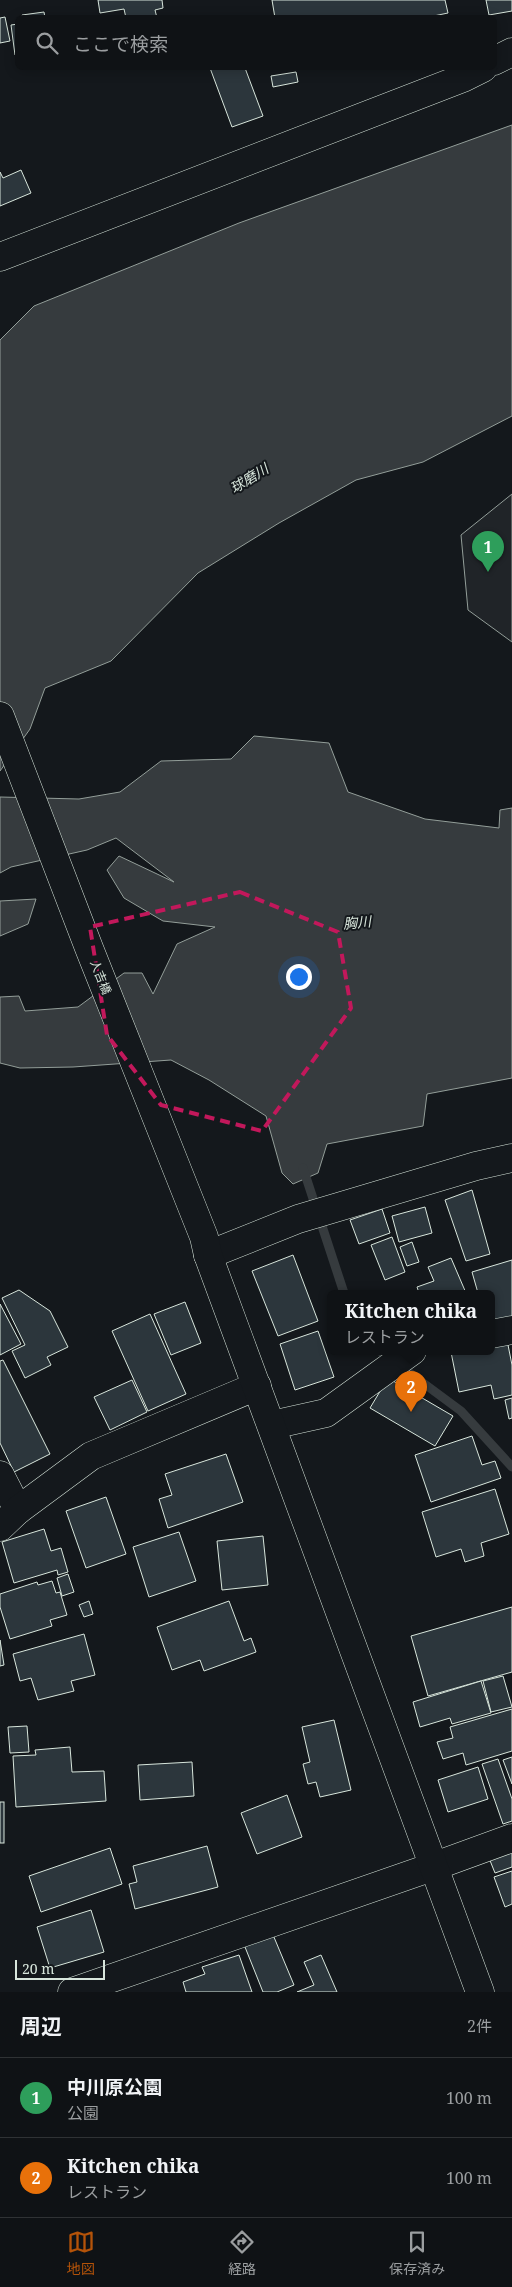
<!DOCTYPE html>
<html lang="ja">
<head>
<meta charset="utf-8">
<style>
  body { margin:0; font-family:"Noto Serif","Noto Sans JP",serif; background:#1d2022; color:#f1f3f6 }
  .scale { position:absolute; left:15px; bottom:12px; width:90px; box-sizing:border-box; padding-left:5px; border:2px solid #d8e6dc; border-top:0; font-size:14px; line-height:18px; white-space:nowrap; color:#d8e6dc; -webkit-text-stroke:4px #14181c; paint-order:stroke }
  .you { position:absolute; left:298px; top:976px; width:18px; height:18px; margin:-12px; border:4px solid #fff; border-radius:50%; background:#1a73e8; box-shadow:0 0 0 8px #1a73e833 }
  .badge { display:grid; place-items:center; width:32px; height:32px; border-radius:50%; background:#b45309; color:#fff; font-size:16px; font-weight:700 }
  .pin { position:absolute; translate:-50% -41px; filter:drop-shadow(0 1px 2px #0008) }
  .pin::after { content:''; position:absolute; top:26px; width:18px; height:15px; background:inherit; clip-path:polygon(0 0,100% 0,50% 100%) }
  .popup { position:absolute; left:327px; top:1290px; width:168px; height:65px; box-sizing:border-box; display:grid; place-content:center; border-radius:8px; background:#0f1215; filter:drop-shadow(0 1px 4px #0005); font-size:16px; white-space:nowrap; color:#9b9ea0 }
  .popup b { font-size:19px; color:#f1f3f6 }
  .popup::after { content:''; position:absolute; left:50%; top:100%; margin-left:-10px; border:10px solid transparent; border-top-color:#0f1215 }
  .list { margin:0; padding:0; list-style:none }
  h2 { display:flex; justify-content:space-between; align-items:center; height:65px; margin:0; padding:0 20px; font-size:21px }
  h2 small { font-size:16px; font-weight:400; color:#9b9ea0 }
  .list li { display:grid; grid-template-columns:32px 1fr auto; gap:15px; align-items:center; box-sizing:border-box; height:80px; padding:0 20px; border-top:1px solid #2f3234 }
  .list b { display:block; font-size:19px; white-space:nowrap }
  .list p { margin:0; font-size:16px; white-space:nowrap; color:#9b9ea0 }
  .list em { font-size:16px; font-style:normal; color:#9b9ea0 }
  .icon { flex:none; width:28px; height:28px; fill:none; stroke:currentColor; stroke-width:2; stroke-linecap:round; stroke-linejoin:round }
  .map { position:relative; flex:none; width:512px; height:1992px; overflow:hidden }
  .search { position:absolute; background:#0f1215; box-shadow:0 2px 12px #0003; left:15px; right:15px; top:15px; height:55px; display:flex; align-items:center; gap:12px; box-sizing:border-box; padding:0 18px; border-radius:8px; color:#9b9ea0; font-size:19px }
  .sheet { height:225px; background:#0f1215 }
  nav { display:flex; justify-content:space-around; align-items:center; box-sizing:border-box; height:70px; border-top:1px solid #2f3234; background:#0f1215; font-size:14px; color:#9b9ea0 }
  nav a { display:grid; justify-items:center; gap:2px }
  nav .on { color:#b45309 }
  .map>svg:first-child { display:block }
  .green { fill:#202428; stroke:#939e99 }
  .water { fill:#363b3e; stroke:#939e99 }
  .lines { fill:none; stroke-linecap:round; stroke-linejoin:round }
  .stream { stroke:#363b3e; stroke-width:9 }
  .building { fill:#2c363c; stroke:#d8e6dc }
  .street-casing { stroke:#d8e6dc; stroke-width:29 }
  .secondary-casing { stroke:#d8e6dc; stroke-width:29 }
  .street { stroke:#14181c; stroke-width:28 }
  .secondary { stroke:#14181c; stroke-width:28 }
  .marked { fill:none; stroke:#c2185b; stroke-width:4; stroke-dasharray:10 6; stroke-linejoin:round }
  .labels { text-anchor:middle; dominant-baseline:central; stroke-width:4; stroke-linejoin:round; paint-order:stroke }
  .street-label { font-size:12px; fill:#d8e6dc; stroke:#14181c }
  .water-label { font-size:14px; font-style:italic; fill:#d8e6dc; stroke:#14181c }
</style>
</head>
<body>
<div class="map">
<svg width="512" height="1992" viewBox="0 0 512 1992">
  <rect width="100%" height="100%" fill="#14181c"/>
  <path class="green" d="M512 494V642L468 610 461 535Z"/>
  <g class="water">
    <path d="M512 125V416L423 462 356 480 279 523 198 573 111 661 45 688 30 729 0 771V340L34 306 239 223Z"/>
    <path d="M254 736 329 743 348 792 425 819 499 828 500 810 512 808V1078L427 1094 423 1126 327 1144 318 1173 293 1184 282 1173 266 1116 209 1080 171 1060 73 1067 20 1068 0 1063V997L19 996 25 1011 78 1007 124 973H142L153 994 177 944 215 927 163 921 124 898 107 870 119 856 174 882 116 838 87 850 11 867 0 873V797L79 799 120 792 161 761 231 759Z"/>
    <path d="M36 899 28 924 0 936V901Z"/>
  </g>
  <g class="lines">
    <g class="stream">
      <path d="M303 1168 344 1293"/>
      <path d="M380 1351 461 1411 512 1467"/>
    </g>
  </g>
  <g class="building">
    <path d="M98 0H162L163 8 155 10 157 18H126L124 9 100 13Z"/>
    <path d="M272 0H445L448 13 424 18H275Z"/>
    <path d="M486 0H512V11L489 15Z"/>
    <path d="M44 12 45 18H23L22 15Z"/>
    <path d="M5 17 10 41 0 43V18Z"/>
    <path d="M18 24V54L15 55 11 25Z"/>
    <path d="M210 68H245L263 116 232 127Z"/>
    <path d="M296 72 298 82 273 87 271 76Z"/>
    <path d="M21 170 31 193 0 206V172L3 178Z"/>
    <path d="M472 1190 490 1254 466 1261 445 1200Z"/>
    <path d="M425 1207 432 1233 399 1242 392 1216Z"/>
    <path d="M382 1209 390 1233 359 1244 350 1220Z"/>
    <path d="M392 1237 405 1272 385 1280 371 1245Z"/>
    <path d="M412 1242 419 1262 407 1266 400 1247Z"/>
    <path d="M293 1255 318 1321 278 1336 252 1271Z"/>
    <path d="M451 1258 466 1293H419L417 1287 434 1281 428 1267Z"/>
    <path d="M512 1260V1317L491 1323V1293H478L472 1272Z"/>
    <path d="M19 1290 50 1311 68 1347 47 1357 51 1365 25 1378 12 1351 25 1345 2 1298Z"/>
    <path d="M185 1302 201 1343 171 1355 154 1314Z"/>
    <path d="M0 1304 21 1344 0 1355Z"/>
    <path d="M150 1314 186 1394 148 1411 112 1331Z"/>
    <path d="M318 1331 334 1377 295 1390 280 1344Z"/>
    <path d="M507 1340 512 1365V1395L494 1399 491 1385 459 1392 451 1352 491 1351V1343Z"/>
    <path d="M3 1360 50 1454 14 1472 0 1443V1361Z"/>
    <path d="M388 1378 453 1416 435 1446 370 1408Z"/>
    <path d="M132 1380 147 1412 110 1430 94 1397Z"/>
    <path d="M512 1398V1418L509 1419 505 1400Z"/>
    <path d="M472 1436 482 1465 495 1461 501 1478 431 1502 415 1455Z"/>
    <path d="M226 1454 243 1502 168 1528 159 1499 172 1495 165 1474Z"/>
    <path d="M495 1489 509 1534 481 1543 484 1556 465 1562 461 1549 436 1557 422 1512Z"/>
    <path d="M106 1497 126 1554 86 1568 66 1511Z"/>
    <path d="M44 1529 51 1551 61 1548 68 1572 58 1575 57 1570 14 1583 2 1542Z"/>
    <path d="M179 1532 196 1581 149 1597 133 1547Z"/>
    <path d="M263 1536 268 1585 222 1590 217 1541Z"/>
    <path d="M68 1574 74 1592 62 1596 57 1578Z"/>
    <path d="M52 1581 56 1593 60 1592 67 1615 50 1620 52 1626 10 1639 0 1607V1594L37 1582 38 1585Z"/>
    <path d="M89 1601 93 1614 84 1617 79 1605Z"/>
    <path d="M229 1601 244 1641 251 1638 256 1652 204 1671 200 1660 172 1670 157 1627Z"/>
    <path d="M512 1607V1672L428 1696 411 1636Z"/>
    <path d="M84 1634 95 1675 71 1681 74 1691 38 1700 31 1678 20 1681 13 1654Z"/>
    <path d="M0 1640 4 1665 0 1666Z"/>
    <path d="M503 1676 512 1707 491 1712 483 1681Z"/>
    <path d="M481 1681 491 1713 452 1724 450 1718 420 1727 413 1702Z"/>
    <path d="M512 1709V1751L466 1765 463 1753 443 1759 437 1742 453 1738 450 1727Z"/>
    <path d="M334 1720 351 1790 320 1797 316 1782 308 1784 303 1764 310 1762 302 1727Z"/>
    <path d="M27 1726 29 1752 10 1753 8 1727Z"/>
    <path d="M70 1747 72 1772 104 1771 106 1801 16 1807 13 1756 36 1755 35 1750Z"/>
    <path d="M512 1757V1784L503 1760Z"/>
    <path d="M498 1759 512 1799V1821L503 1824 482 1764Z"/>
    <path d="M192 1762 194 1796 140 1800 138 1765Z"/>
    <path d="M478 1767 488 1799 448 1812 438 1780Z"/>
    <path d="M287 1795 302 1837 257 1854 241 1813Z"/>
    <rect x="0" y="1802" width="4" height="41"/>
    <path d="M512 1843V1867L495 1873 487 1853Z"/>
    <path d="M207 1846 218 1887 135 1909 129 1884 137 1882 133 1866Z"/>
    <path d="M110 1848 122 1884 41 1912 29 1876Z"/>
    <path d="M512 1871V1904L505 1907 494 1877Z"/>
    <path d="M91 1910 104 1952 50 1968 37 1927Z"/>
    <path d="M271 1930 294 1985 277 1992H263L243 1942Z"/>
    <path d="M239 1955 252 1992H186L183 1982 205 1974 202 1967Z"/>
    <path d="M321 1955 337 1992H297L314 1985 304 1962Z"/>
  </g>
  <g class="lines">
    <g class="street-casing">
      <g id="street">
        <path d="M494 61 512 52"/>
        <path d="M0 257 463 78 483 68"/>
        <path d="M208 1255 298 1219 476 1166 512 1158"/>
        <path d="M491 1334 512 1330"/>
        <path d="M272 1425 326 1413 412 1351"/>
        <path d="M0 1475 18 1510"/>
        <path d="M0 1527 18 1510 91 1456 257 1386"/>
        <path d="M72 1992 435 1866 512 1838"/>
      </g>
    </g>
    <g class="secondary-casing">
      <path id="secondary" d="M0 716 89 948 204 1237 208 1255 480 1992"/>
    </g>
    <use href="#street" class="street"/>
    <use href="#secondary" class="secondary"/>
  </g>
  <path class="marked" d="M240 892 338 932 351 1008 262 1131 161 1105 107 1035 90 927Z"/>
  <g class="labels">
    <g class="street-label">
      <text transform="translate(101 977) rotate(68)">人吉橋</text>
    </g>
    <g class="water-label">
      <text transform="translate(249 478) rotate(-32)">球磨川</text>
      <text transform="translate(357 922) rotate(-5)">胸川</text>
    </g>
  </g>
</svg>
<div class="scale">20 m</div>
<div class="you"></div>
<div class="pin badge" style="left:488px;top:572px;background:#2e9e5b">1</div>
<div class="pin badge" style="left:411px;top:1412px;background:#e8710a">2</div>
<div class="popup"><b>Kitchen chika</b>レストラン</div>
<div class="search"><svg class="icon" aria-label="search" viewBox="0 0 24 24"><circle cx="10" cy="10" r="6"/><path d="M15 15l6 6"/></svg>ここで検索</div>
</div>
<section class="sheet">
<h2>周辺<small>2件</small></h2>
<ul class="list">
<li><span class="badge" style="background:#2e9e5b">1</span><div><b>中川原公園</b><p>公園</p></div><em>100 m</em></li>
<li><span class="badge" style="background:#e8710a">2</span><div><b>Kitchen chika</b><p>レストラン</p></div><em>100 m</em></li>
</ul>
</section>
<nav>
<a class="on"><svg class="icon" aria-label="map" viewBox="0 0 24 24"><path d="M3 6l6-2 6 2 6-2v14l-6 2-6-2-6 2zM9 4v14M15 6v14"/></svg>地図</a>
<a><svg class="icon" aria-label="directions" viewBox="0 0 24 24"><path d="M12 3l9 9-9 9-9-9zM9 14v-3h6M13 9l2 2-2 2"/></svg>経路</a>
<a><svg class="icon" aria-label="saved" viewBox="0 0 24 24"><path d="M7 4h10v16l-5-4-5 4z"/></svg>保存済み</a>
</nav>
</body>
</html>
